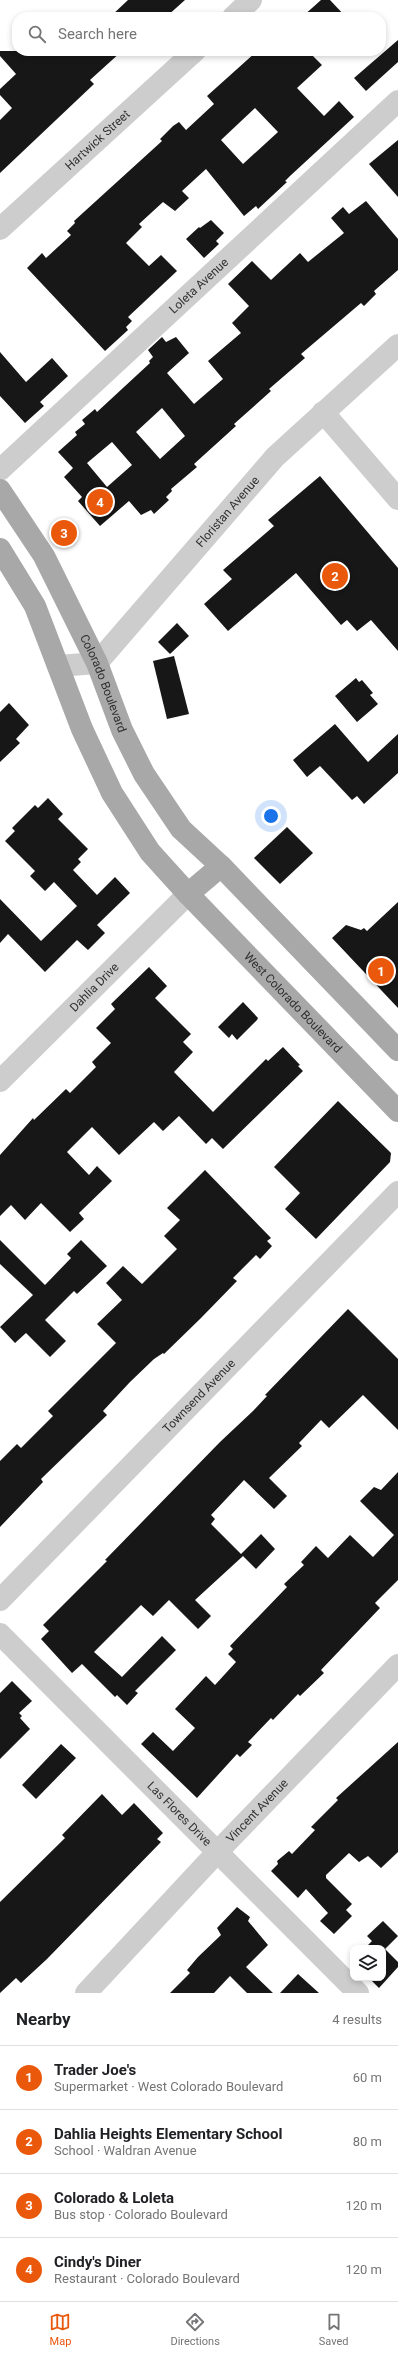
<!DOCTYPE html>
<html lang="en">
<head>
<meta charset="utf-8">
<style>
  body { margin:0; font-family:Roboto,sans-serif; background:#f6f6f6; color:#202124 }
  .controls { position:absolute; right:12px; bottom:12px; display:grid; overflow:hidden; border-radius:8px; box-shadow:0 2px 6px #0003 }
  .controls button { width:36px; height:36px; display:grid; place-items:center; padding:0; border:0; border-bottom:1px solid #e0e0e0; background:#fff; color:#202124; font:20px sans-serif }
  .you { position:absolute; left:271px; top:816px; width:14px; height:14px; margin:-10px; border:3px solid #fff; border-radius:50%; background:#1a73e8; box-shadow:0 0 0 6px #1a73e833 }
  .badge { display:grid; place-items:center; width:26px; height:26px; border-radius:50%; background:#ea580c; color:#fff; font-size:13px; font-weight:700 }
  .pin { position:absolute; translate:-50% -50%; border:2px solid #fff; box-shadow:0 1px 4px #0006 }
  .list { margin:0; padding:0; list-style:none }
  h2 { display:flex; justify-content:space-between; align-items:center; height:52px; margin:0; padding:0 16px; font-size:17px }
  h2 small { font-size:13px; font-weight:400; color:#757577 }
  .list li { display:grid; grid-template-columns:26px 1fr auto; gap:12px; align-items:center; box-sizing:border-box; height:64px; padding:0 16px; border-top:1px solid #e0e0e0 }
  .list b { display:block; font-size:15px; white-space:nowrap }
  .list p { margin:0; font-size:13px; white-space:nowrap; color:#757577 }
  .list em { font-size:13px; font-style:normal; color:#757577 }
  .icon { flex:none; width:22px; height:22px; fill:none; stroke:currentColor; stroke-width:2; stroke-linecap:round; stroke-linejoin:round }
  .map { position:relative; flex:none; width:398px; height:1993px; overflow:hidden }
  .search { position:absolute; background:#fff; box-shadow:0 2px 6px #0003; left:12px; right:12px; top:12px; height:44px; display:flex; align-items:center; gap:10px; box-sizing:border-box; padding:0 14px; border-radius:16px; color:#757577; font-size:15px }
  .sheet { height:308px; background:#fff }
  nav { display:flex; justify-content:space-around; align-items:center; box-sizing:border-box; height:56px; border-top:1px solid #e0e0e0; background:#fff; font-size:11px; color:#757577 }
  nav a { display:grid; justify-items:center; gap:2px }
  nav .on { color:#ea580c }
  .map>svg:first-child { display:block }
  .building { fill:#171717; fill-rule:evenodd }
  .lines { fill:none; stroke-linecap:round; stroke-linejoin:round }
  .minor { stroke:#cdcdcd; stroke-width:22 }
  .primary { stroke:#a8a8a8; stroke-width:22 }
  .labels { text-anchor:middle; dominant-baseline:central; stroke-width:4; stroke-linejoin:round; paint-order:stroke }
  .street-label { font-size:12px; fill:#303030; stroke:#fff }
</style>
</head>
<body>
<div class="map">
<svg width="398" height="1993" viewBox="0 0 398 1993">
  <rect width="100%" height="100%" fill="#fff"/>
  <g class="building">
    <path d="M128 0H185L166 17H110Z"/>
    <path d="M321 0H330L346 17H302Z"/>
    <path d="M398 40V62L366 91 354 78Z"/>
    <path d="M0 51H122L90 80 94 84 0 173V120L12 108 0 95V89L16 74 0 56Z"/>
    <path d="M257 51H308L322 65 297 88 324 116 339 101 354 117 290 176 285 181 287 182 258 209 256 206 244 216 206 169 182 191 189 198 175 211 163 202 139 224 142 227 126 243 149 266 161 255 177 271 128 317 132 321 126 327 128 330 105 351 27 268 42 253 46 258 71 235 67 231 75 223 74 221 162 141 160 139 173 126 179 122 186 130 214 104 207 96ZM255 108 278 132 243 164 221 140Z"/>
    <path d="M398 140V197L369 164Z"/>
    <path d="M366 201 398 239V270L374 291 376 294 364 306 361 303 301 354 305 358 269 389 271 391 234 424 236 426 194 464 197 467 171 489 172 491 166 497 169 500 154 514 151 510 141 515 129 501 100 526 78 501 82 497 64 477 73 468 58 452 77 435 75 432 85 424 82 420 95 409 97 412 150 363 149 361 153 357 148 350 162 337 166 342 176 337 189 353 167 373 194 404 223 379 208 361 241 333 232 323 249 306 228 284 252 261 271 280 300 253 308 262 344 233 331 218 343 207 349 214ZM162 408 185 436 160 459 136 432ZM112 442 132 465 107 487 87 463Z"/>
    <path d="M211 220 224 233 216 241 219 244 204 258 186 239 199 227 200 228Z"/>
    <path d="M0 352 26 382 52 358 68 376 40 402 44 406 25 423 0 396Z"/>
    <path d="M320 476 398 568V651L371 620 357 631 347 620 341 625 296 573 228 631 204 604 232 579 223 570 274 526 268 520Z"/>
    <path d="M177 623 189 636 170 654 158 642Z"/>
    <path d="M174 656 189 714 167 719 153 661Z"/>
    <path d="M356 678 359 682 362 680 373 693 370 695 378 704 357 722 335 696Z"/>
    <path d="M9 703 29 725 16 739 20 743 0 762V712Z"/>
    <path d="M335 724 368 762 398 734V773L364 804 357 796 352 800 320 766 307 777 293 760Z"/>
    <path d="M48 798 63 814 58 819 88 849 78 859 81 862 73 870 97 895 115 877 130 893 97 925 105 933 88 950 77 940 45 972 8 934 0 943V899L41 941 77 906 54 882 45 891 30 876 35 871 5 841 15 831 12 828 35 805 38 808Z"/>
    <path d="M287 827 313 853 280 884 254 858Z"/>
    <path d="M398 902V1008L332 938 346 925 361 930 364 928 367 931Z"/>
    <path d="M149 967 167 986 155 998 191 1034 183 1042 193 1052 174 1072 213 1112 266 1059 268 1061 283 1047 300 1065 298 1066 303 1071 223 1149 212 1138 206 1144 179 1116 163 1131 154 1122 119 1155 92 1127 67 1152 89 1175 97 1166 112 1181 79 1213 84 1219 70 1232 41 1203 25 1220 11 1205 0 1216V1155L33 1118 34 1120 66 1089 70 1093 96 1067 92 1062 111 1043 96 1028 115 1009 111 1004Z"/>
    <path d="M243 1002 258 1018 257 1020 237 1040 232 1034 229 1038 218 1027Z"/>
    <path d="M338 1101 391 1153 390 1162 316 1239 285 1209 300 1193 274 1167Z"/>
    <path d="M205 1170 271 1238 267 1241 272 1246 260 1259 256 1255 233 1278 237 1281 201 1318 164 1354 163 1353 154 1359 130 1382 103 1411 107 1415 41 1479 43 1482 0 1527V1461L17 1444 21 1448 53 1416 48 1411 116 1343 97 1324 122 1300 106 1283 123 1266 142 1284 177 1249 164 1236 180 1220 167 1208Z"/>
    <path d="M0 1240 45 1285 71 1258 67 1254 81 1240 107 1266 77 1294 74 1291 45 1320 66 1341 50 1357 26 1333 15 1343 0 1327 33 1295 0 1264Z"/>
    <path d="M348 1309 398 1359V1430L363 1395 329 1428 321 1420 299 1443 302 1446 269 1478 287 1496 274 1509 244 1480 211 1515 215 1519 211 1524 241 1554 261 1534 275 1549 256 1569 243 1556 195 1600 211 1616 198 1629 169 1600 153 1616 141 1605 94 1652 122 1677 162 1636 176 1650 135 1691 138 1693 127 1705 117 1695 115 1697 82 1664 72 1673 41 1639 49 1631 43 1625 107 1561 105 1560 220 1442 253 1411 267 1396 265 1395Z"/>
    <path d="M398 1472V1580L375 1603 380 1608 321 1670 324 1673 300 1696 298 1694 273 1720 271 1718 248 1742 252 1745 240 1757 237 1754 197 1798 141 1744 153 1732 173 1751 195 1728 175 1709 206 1676 215 1685 236 1662 228 1654 233 1649 230 1646 287 1587 284 1584 304 1565 301 1562 316 1546 328 1558 350 1535 373 1557 394 1535 360 1501 374 1487 381 1490Z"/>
    <path d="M12 1681 32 1701 19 1713 22 1716 20 1718 30 1729 0 1759V1693Z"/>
    <path d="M398 1742V1852L381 1868 368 1856 359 1862 349 1853 326 1875V1878L352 1904 346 1910 352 1916 334 1934 320 1921 328 1913 306 1889 298 1898 271 1871 278 1864 277 1861 289 1851 292 1854 315 1830 311 1827 338 1800 336 1798Z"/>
    <path d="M61 1744 76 1758 36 1799 22 1785Z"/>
    <path d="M102 1794 122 1815 134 1803 163 1833 157 1839 161 1842 47 1959 21 1983 16 1978 0 1993V1902L65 1838 62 1835Z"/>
    <path d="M237 1907 250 1917 248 1921 268 1945 246 1967 273 1993H247L230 1976 214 1993H170L190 1973 187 1970 198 1957 221 1935 217 1928Z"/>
    <path d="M383 1921 398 1936 385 1949 398 1962V1967L379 1988 369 1978H383V1948H365L372 1941 367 1936Z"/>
    <path d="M298 1974 319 1993H280Z"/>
  </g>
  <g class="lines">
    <g class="minor">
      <path d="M233 17 251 0"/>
      <path id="s1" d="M0 229 195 51"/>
      <path d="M323 412 398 499"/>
      <path id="s2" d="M0 470 398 101"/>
      <path id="s3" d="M58 666 97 663 275 457 398 345"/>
      <path id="s4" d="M0 1081 188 894"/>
      <path id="s5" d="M0 1600 398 1192"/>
      <path id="s6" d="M0 1634 358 1993"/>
      <path id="s7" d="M86 1993 223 1846 398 1665"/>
    </g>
    <g class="primary">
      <path id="s8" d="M0 490 44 556 97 663 122 730 144 774 181 829 221 866 398 1050"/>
      <path id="s9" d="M0 549 35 606 82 729 112 793 150 852 188 894 398 1111"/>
      <path d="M188 894 221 866"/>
    </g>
  </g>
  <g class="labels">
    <g class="street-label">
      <text stroke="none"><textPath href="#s1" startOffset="132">Hartwick Street</textPath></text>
      <text stroke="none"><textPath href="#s2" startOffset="271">Loleta Avenue</textPath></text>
      <text stroke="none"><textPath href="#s3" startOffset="239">Floristan Avenue</textPath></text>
      <text stroke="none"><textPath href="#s8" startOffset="220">Colorado Boulevard</textPath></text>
      <text stroke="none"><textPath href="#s4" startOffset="133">Dahlia Drive</textPath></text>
      <text stroke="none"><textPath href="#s9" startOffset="547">West Colorado Boulevard</textPath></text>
      <text stroke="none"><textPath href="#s5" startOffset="285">Townsend Avenue</textPath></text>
      <text stroke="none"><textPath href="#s7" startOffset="250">Vincent Avenue</textPath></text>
      <text stroke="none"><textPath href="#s6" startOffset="254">Las Flores Drive</textPath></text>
    </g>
  </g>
</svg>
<div class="controls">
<button><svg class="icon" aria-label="layers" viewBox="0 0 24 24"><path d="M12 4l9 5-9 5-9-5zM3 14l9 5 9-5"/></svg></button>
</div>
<div class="you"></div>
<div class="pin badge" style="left:381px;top:971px">1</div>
<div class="pin badge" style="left:335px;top:576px">2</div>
<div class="pin badge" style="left:64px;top:533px">3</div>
<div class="pin badge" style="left:100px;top:502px">4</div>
<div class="search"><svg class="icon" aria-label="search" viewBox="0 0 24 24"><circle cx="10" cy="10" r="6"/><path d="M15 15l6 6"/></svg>Search here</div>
</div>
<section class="sheet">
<h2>Nearby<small>4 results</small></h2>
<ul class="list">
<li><span class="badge">1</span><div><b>Trader Joe's</b><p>Supermarket · West Colorado Boulevard</p></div><em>60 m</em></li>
<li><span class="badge">2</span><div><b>Dahlia Heights Elementary School</b><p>School · Waldran Avenue</p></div><em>80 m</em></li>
<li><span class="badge">3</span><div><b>Colorado &amp; Loleta</b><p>Bus stop · Colorado Boulevard</p></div><em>120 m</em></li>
<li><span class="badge">4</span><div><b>Cindy's Diner</b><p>Restaurant · Colorado Boulevard</p></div><em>120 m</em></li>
</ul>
</section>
<nav>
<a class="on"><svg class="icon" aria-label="map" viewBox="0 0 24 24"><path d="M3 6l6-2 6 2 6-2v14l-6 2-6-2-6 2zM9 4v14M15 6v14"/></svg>Map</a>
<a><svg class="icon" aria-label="directions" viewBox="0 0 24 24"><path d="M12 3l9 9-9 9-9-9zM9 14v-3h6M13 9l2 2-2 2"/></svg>Directions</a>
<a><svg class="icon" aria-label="saved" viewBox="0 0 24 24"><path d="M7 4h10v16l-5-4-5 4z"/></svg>Saved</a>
</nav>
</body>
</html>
